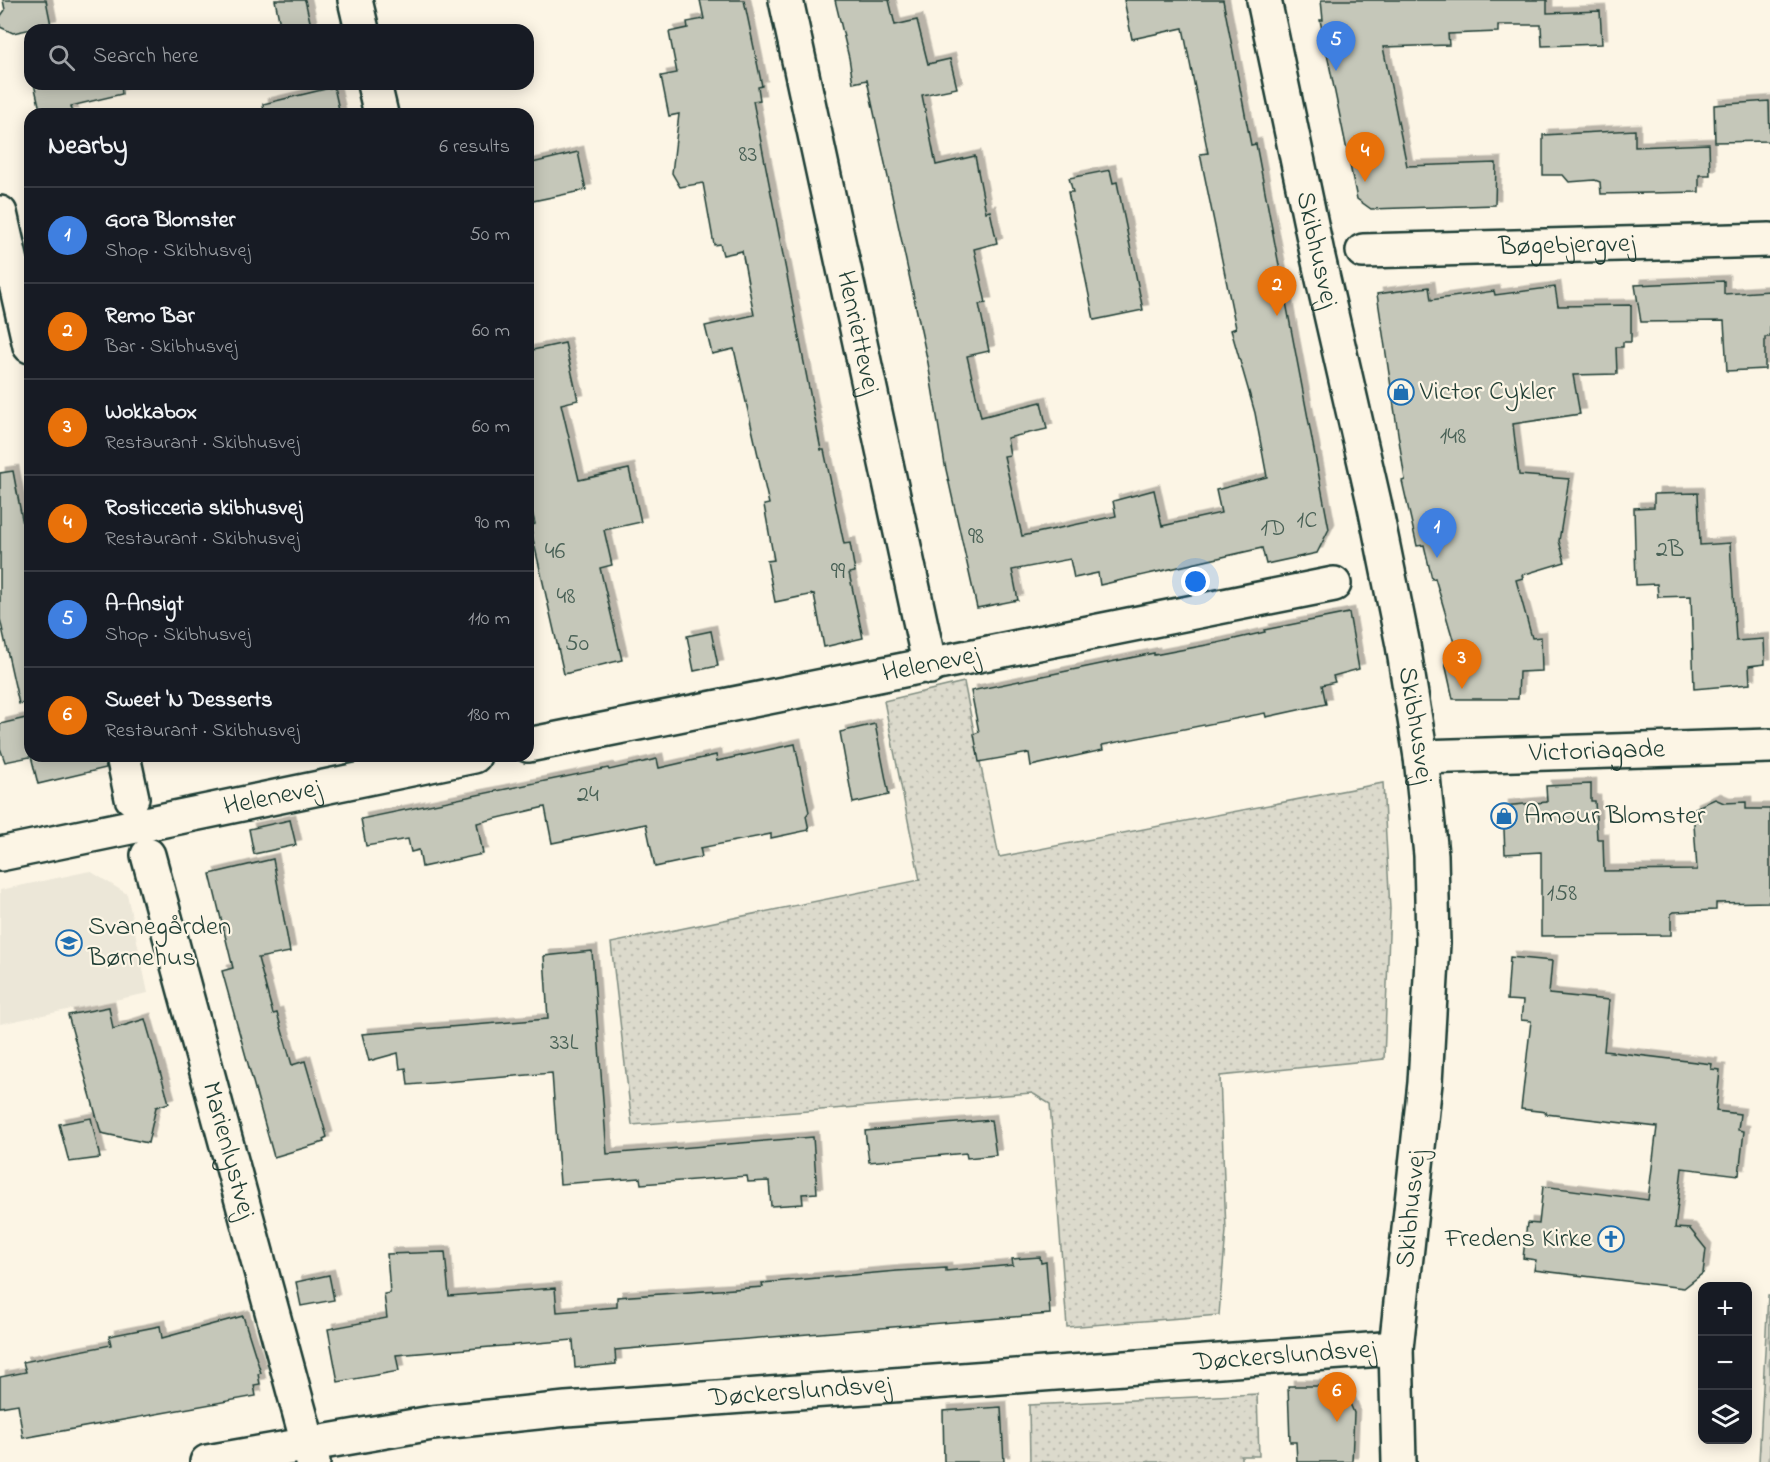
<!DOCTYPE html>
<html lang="en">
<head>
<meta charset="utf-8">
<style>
  body { margin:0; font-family:"Indie Flower",sans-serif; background:#20242c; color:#f1f3f6 }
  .controls { position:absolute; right:18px; bottom:18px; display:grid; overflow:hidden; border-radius:12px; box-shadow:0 3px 15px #0003 }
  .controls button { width:54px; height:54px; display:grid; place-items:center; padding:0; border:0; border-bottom:2px solid #363941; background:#171b24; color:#f1f3f6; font:30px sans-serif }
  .you { position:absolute; left:1196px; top:582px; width:21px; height:21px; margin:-15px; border:4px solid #fff; border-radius:50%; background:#1a73e8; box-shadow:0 0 0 9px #1a73e833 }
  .badge { display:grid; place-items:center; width:39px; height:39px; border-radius:50%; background:#0b8043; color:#fff; font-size:20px; font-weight:700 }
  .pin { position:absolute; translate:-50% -50px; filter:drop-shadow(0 2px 3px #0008) }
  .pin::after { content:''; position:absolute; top:32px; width:21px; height:18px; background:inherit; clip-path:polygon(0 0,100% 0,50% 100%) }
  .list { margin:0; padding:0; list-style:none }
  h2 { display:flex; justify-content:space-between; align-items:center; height:78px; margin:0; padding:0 24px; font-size:26px }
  h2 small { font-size:20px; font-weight:400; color:#9ea1a6 }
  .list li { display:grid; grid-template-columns:39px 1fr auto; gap:18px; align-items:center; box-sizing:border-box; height:96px; padding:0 24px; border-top:2px solid #363941 }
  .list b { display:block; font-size:22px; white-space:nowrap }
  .list p { margin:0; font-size:20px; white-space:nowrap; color:#9ea1a6 }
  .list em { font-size:20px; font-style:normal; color:#9ea1a6 }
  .icon { flex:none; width:33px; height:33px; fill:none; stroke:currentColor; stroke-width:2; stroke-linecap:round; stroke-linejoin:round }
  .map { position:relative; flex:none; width:1770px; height:1462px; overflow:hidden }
  .search { position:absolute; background:#171b24; box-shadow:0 3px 15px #0003; left:24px; top:24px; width:510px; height:66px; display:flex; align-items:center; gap:15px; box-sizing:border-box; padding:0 21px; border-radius:18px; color:#9ea1a6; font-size:22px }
  .panel { position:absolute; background:#171b24; box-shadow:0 3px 15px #0003; left:24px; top:108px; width:510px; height:654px; border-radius:18px }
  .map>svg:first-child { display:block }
  .built { fill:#ece7d8 }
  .cemetery { fill:url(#cemetery-stones); stroke:#7e8c80; stroke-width:1.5 }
  .park { fill:url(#park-dots); stroke:#7e8c80; stroke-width:1.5 }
  .building { fill:#c5c7b9; stroke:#1f3d34; stroke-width:1.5; filter:url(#shadow) }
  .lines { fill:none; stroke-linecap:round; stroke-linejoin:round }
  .minor-casing { stroke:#1f3d34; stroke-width:38 }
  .tertiary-casing { stroke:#1f3d34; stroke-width:38 }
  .minor { stroke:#fcf5e5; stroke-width:33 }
  .tertiary { stroke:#fcf5e5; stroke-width:33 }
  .labels { text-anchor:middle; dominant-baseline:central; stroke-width:4.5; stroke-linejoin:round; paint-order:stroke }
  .number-label { font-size:24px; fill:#486055 }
  .street-label { font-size:27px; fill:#1f3d34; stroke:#fcf5e5 }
  .poi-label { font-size:27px; fill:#1f3d34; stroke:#fcf5e5; text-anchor:start }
</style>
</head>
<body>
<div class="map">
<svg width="1770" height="1462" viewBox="0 0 1770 1462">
  <defs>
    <pattern id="cemetery-stones" width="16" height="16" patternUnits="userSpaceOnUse" patternTransform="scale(1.5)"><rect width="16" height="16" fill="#dcdacc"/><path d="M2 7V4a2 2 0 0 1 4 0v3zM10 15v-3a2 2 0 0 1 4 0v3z" fill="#bcbcb0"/></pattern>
    <pattern id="park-dots" width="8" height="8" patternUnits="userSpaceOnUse" patternTransform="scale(1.5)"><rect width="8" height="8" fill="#dcdacc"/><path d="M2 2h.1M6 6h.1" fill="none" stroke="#bcbcb0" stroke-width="1.8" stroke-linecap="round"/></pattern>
    <filter id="shadow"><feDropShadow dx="5.5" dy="-5.5" stdDeviation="0" flood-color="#0004"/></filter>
  </defs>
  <rect width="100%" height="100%" fill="#fcf5e5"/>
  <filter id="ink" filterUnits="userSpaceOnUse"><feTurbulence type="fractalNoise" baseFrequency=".0167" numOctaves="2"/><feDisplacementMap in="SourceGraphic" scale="12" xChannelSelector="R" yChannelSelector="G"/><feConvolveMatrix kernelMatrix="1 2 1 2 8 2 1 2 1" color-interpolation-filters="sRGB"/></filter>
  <g filter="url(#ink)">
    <path class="built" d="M90 871 127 894 148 993 0 1024V890Z"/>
    <path class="cemetery" d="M1768 1295H1770V1462H1759Z"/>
    <g class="park">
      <path d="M964 682 999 857 1383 783 1390 909 1384 1059 1220 1076 1226 1231 1219 1315 1067 1327 1050 1104 1032 1093 632 1125 611 943 920 880 884 701Z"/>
      <path d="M1257 1394 1259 1456H1241V1462H1030L1029 1405Z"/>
    </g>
    <g class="building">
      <path d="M3 0H46L51 25 13 33 0 27V17L5 10Z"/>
      <path d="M275 0H305L312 30H281Z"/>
      <path d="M700 0H744L762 86 758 87 760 100 753 101 821 450H824L844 544 850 543 855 572 849 573 863 638 824 647 814 594 775 602 767 561 774 560 764 505 769 504 734 349 712 354 705 326 754 315 742 251 723 255 720 244 714 245 703 183 680 187 672 173 679 114 669 116 661 76 677 73 669 32 688 28 687 22 704 19Z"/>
      <path d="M835 0H889L895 25 917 20 928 64 950 59 957 88 922 95 936 165 975 156 986 212 990 211 997 243 974 249 986 303 979 304 989 351 967 356 981 417 1041 402 1047 429 1007 438 1010 455 1004 456 1022 536 1116 516 1113 501 1154 490 1162 526 1221 513 1216 490 1267 477 1255 413 1231 330 1236 328 1200 154 1208 153 1183 28 1132 39 1124 0H1223L1251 145 1256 144 1329 529 1317 553 1266 564 1262 548 1100 585 1098 573 1074 578 1070 559 1012 570 1018 600 977 608 945 465 928 363 867 80 853 83 849 58Z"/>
      <path d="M1321 0H1547V13L1600 11 1602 44 1542 46 1541 25H1498V32L1448 34 1449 45 1383 47 1407 166 1496 163 1495 205 1371 209 1357 199 1320 20H1323Z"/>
      <path d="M34 84H121L122 94 71 106 73 114H41Z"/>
      <path d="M334 87 340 114H264L263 104Z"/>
      <path d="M1769 101 1770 141 1715 142 1714 105Z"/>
      <path d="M1635 130V147L1709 144 1710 175H1699V192L1601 194 1600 182 1595 180 1569 182 1563 175H1543V135Z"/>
      <path d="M578 152 586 190 528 202V164Z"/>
      <path d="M1110 170 1113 183 1117 182 1143 310 1094 320 1068 192H1073L1069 178Z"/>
      <path d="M1724 281V294L1770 291V337H1765V369L1727 371 1724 321 1641 322 1635 285Z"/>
      <path d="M1429 287 1431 300 1494 291 1495 295 1555 287 1558 306 1631 305V342H1623V347H1616L1617 374 1573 375 1580 414 1513 424 1519 475 1569 479 1559 541 1565 562 1522 575 1523 578 1516 580 1532 638 1541 637 1542 671 1519 672 1518 699H1453L1445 663 1459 660 1435 578 1432 579 1424 545 1417 546 1402 481 1405 480 1377 294Z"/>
      <path d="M565 343 578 400 561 404 579 480 629 469 641 522 604 530 612 565 600 568 622 660 564 674 530 526 535 524 528 495V351Z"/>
      <path d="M13 471 30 561V702L19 704 0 619V473Z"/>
      <path d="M1698 493 1700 545 1730 543 1736 641 1764 639 1765 664 1749 666 1750 684 1694 689 1691 596 1658 597 1657 584 1636 585 1634 508 1654 507V494Z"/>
      <path d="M1349 613 1359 669 1333 676 1335 682 1322 685 1326 704 1266 717 1265 713 1102 745 1103 750 1031 766 1029 753 979 762 974 734 979 732 971 691 1154 653V655L1217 643 1265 632 1264 630Z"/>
      <path d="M711 631 718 666 694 671 687 636Z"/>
      <path d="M30 717V757L5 762 0 748V724Z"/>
      <path d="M875 724 889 795 853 803 840 732Z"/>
      <path d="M795 744 809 812 806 816 809 830 771 838V834L700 848 702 857 655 867 646 824 552 843 545 807 477 823 483 854 422 867 419 850 411 852 408 839 366 846 361 819 608 768 609 770 657 759 659 768 716 755 717 761Z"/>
      <path d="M31 756H105L106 768 38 784Z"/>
      <path d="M1591 784V801H1595L1597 839H1603L1604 871 1697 870 1693 809 1715 799 1724 803 1746 802V809H1770V902L1716 903V910L1674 912 1671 914V935L1541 936V852L1505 854 1503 806 1547 802 1546 786Z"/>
      <path d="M290 820 296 845 254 854 249 829Z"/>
      <path d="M273 859 290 952 258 958 273 1014 277 1013 292 1065 305 1061 327 1137 323 1139 324 1142 274 1157 222 971 233 968 210 874Z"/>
      <path d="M592 951 607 1154 813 1137 817 1193 802 1194 803 1204 771 1206 769 1181 748 1182 747 1176 641 1184 640 1178 560 1184 552 1073 408 1085 406 1068 400 1069 398 1053 369 1061 362 1034 548 1019 544 956Z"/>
      <path d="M1510 957 1552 961 1549 994 1609 1000 1604 1051 1712 1064 1711 1069 1720 1070 1716 1111 1740 1114 1738 1130 1744 1131 1739 1175 1682 1168 1675 1228 1690 1229 1706 1249 1703 1273 1684 1288 1534 1270 1536 1260 1523 1258 1527 1223 1539 1224 1543 1186 1648 1200 1657 1127 1546 1114V1112L1521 1109 1531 1021 1521 1020 1523 1001 1507 1000Z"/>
      <path d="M109 1007 113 1029 145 1019 169 1103 156 1107 148 1143 101 1133 68 1015Z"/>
      <path d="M91 1118 100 1158 69 1162 59 1124Z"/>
      <path d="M991 1120 996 1155 967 1158 966 1153 869 1162 865 1131Z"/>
      <path d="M445 1252 449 1296 555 1288 557 1312 617 1307V1297L763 1287 762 1283 897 1271 946 1268V1271L1013 1265 1012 1259 1040 1257 1041 1263 1046 1262 1050 1314 615 1350 616 1364 575 1368 573 1340 396 1355 399 1371 338 1382 328 1329 387 1318 384 1294 390 1293 387 1254Z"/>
      <path d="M329 1275 334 1300 301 1306 296 1282Z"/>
      <path d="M243 1316 261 1373 258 1374 260 1384 254 1385 256 1396 23 1438 18 1404 0 1407V1377L26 1372 23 1362 111 1345 109 1336 160 1326 162 1338Z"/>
      <path d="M1288 1386H1335L1346 1394 1354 1413 1352 1462H1297L1296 1442H1290Z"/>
      <path d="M1001 1407 1004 1462H944L943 1411Z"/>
    </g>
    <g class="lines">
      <g class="minor-casing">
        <g id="minor">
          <path d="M355 0 362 30"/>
          <path id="s1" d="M786 0 930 667"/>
          <path d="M374 84 381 114"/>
          <path d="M0 213 30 346"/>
          <path id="s2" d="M1363 251 1770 240"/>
          <path id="s3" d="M528 745 1334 584"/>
          <path d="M123 756 132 798"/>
          <path id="s4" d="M1421 757 1770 746"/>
          <path id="s5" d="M0 854 474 756"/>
          <path id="s6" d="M148 855 313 1462"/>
        </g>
      </g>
      <g class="tertiary-casing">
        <g id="tertiary">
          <path id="s7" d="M1264 0 1317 253 1374 502 1403 645 1421 757 1431 855 1433 943 1425 1083 1396 1348 1399 1462"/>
          <path id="s8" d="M207 1462 432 1423 566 1409 1396 1348"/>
        </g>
      </g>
      <use href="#minor" class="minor"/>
      <use href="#tertiary" class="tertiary"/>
    </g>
  </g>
  <defs>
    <g id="shop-ring" transform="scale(1.35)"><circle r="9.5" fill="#fcf5e5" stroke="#1f6fb2" stroke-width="1.5"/><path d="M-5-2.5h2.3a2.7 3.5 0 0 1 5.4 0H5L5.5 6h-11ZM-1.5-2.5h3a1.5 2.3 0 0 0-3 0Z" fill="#1f6fb2"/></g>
    <g id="school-ring" transform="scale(1.35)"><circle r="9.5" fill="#fcf5e5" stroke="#1f6fb2" stroke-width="1.5"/><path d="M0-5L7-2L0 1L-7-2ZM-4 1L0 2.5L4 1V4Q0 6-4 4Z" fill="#1f6fb2"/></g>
    <g id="church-ring" transform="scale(1.35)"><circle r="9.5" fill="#fcf5e5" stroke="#1f6fb2" stroke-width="1.5"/><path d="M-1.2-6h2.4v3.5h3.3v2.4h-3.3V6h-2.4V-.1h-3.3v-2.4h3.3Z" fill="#1f6fb2"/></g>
  </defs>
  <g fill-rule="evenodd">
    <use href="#shop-ring" x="1401" y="392"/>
    <use href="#shop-ring" x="1504" y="816"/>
    <use href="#school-ring" x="69" y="943"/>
    <use href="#church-ring" x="1611" y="1239"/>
  </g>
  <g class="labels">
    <g class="number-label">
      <text x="748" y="155">83</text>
      <text x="1453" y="437">148</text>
      <text x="1307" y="521">1C</text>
      <text x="1273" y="529">1D</text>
      <text x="976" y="537">98</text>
      <text x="1670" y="550">2B</text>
      <text x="555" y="552">46</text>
      <text x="838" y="572">99</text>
      <text x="566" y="597">48</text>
      <text x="577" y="644">50</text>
      <text x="588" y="795">24</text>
      <text x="1562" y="894">158</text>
      <text x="564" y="1043">33L</text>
    </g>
    <g class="street-label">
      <text stroke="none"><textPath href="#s2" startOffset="204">Bøgebjergvej</textPath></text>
      <text stroke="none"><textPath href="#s7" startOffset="255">Skibhusvej</textPath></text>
      <text stroke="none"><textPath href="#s1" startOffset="340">Henriettevej</textPath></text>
      <text stroke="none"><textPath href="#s3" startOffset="411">Helenevej</textPath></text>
      <text stroke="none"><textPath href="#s7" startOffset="741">Skibhusvej</textPath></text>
      <text stroke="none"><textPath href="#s4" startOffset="176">Victoriagade</textPath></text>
      <text stroke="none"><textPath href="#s5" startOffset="278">Helenevej</textPath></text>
      <text stroke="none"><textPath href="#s6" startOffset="306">Marienlystvej</textPath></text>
      <text transform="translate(1412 1209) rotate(-84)">Skibhusvej</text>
      <text stroke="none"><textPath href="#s8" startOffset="1084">Døckerslundsvej</textPath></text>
      <text stroke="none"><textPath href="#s8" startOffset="598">Døckerslundsvej</textPath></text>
    </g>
    <g class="poi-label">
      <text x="1420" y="392">Victor Cykler</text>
      <text x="1524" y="816">Amour Blomster</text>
      <text x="88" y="927">Svanegården<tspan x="88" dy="31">Børnehus</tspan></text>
      <text x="1592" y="1239" text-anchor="end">Fredens Kirke</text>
    </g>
  </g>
</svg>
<div class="controls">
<button>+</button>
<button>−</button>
<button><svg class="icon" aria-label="layers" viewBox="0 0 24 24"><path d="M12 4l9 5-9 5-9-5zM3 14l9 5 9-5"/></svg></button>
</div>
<div class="you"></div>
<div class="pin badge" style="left:1437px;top:558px;background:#3f7fe0">1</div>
<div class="pin badge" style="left:1277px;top:316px;background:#e8710a">2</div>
<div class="pin badge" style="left:1462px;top:689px;background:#e8710a">3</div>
<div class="pin badge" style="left:1365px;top:182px;background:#e8710a">4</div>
<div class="pin badge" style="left:1336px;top:71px;background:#3f7fe0">5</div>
<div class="pin badge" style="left:1337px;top:1422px;background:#e8710a">6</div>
<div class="search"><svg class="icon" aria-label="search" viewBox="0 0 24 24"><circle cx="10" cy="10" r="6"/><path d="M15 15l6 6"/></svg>Search here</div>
<section class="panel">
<h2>Nearby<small>6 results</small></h2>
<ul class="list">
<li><span class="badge" style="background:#3f7fe0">1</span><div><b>Gora Blomster</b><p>Shop · Skibhusvej</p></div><em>50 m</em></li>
<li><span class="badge" style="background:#e8710a">2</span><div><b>Remo Bar</b><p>Bar · Skibhusvej</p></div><em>60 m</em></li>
<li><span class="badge" style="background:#e8710a">3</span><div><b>Wokkabox</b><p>Restaurant · Skibhusvej</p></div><em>60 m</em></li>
<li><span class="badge" style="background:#e8710a">4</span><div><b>Rosticceria skibhusvej</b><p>Restaurant · Skibhusvej</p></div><em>90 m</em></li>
<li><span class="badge" style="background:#3f7fe0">5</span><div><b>A-Ansigt</b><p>Shop · Skibhusvej</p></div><em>110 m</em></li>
<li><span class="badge" style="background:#e8710a">6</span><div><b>Sweet 'N Desserts</b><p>Restaurant · Skibhusvej</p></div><em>180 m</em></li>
</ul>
</section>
</div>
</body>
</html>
